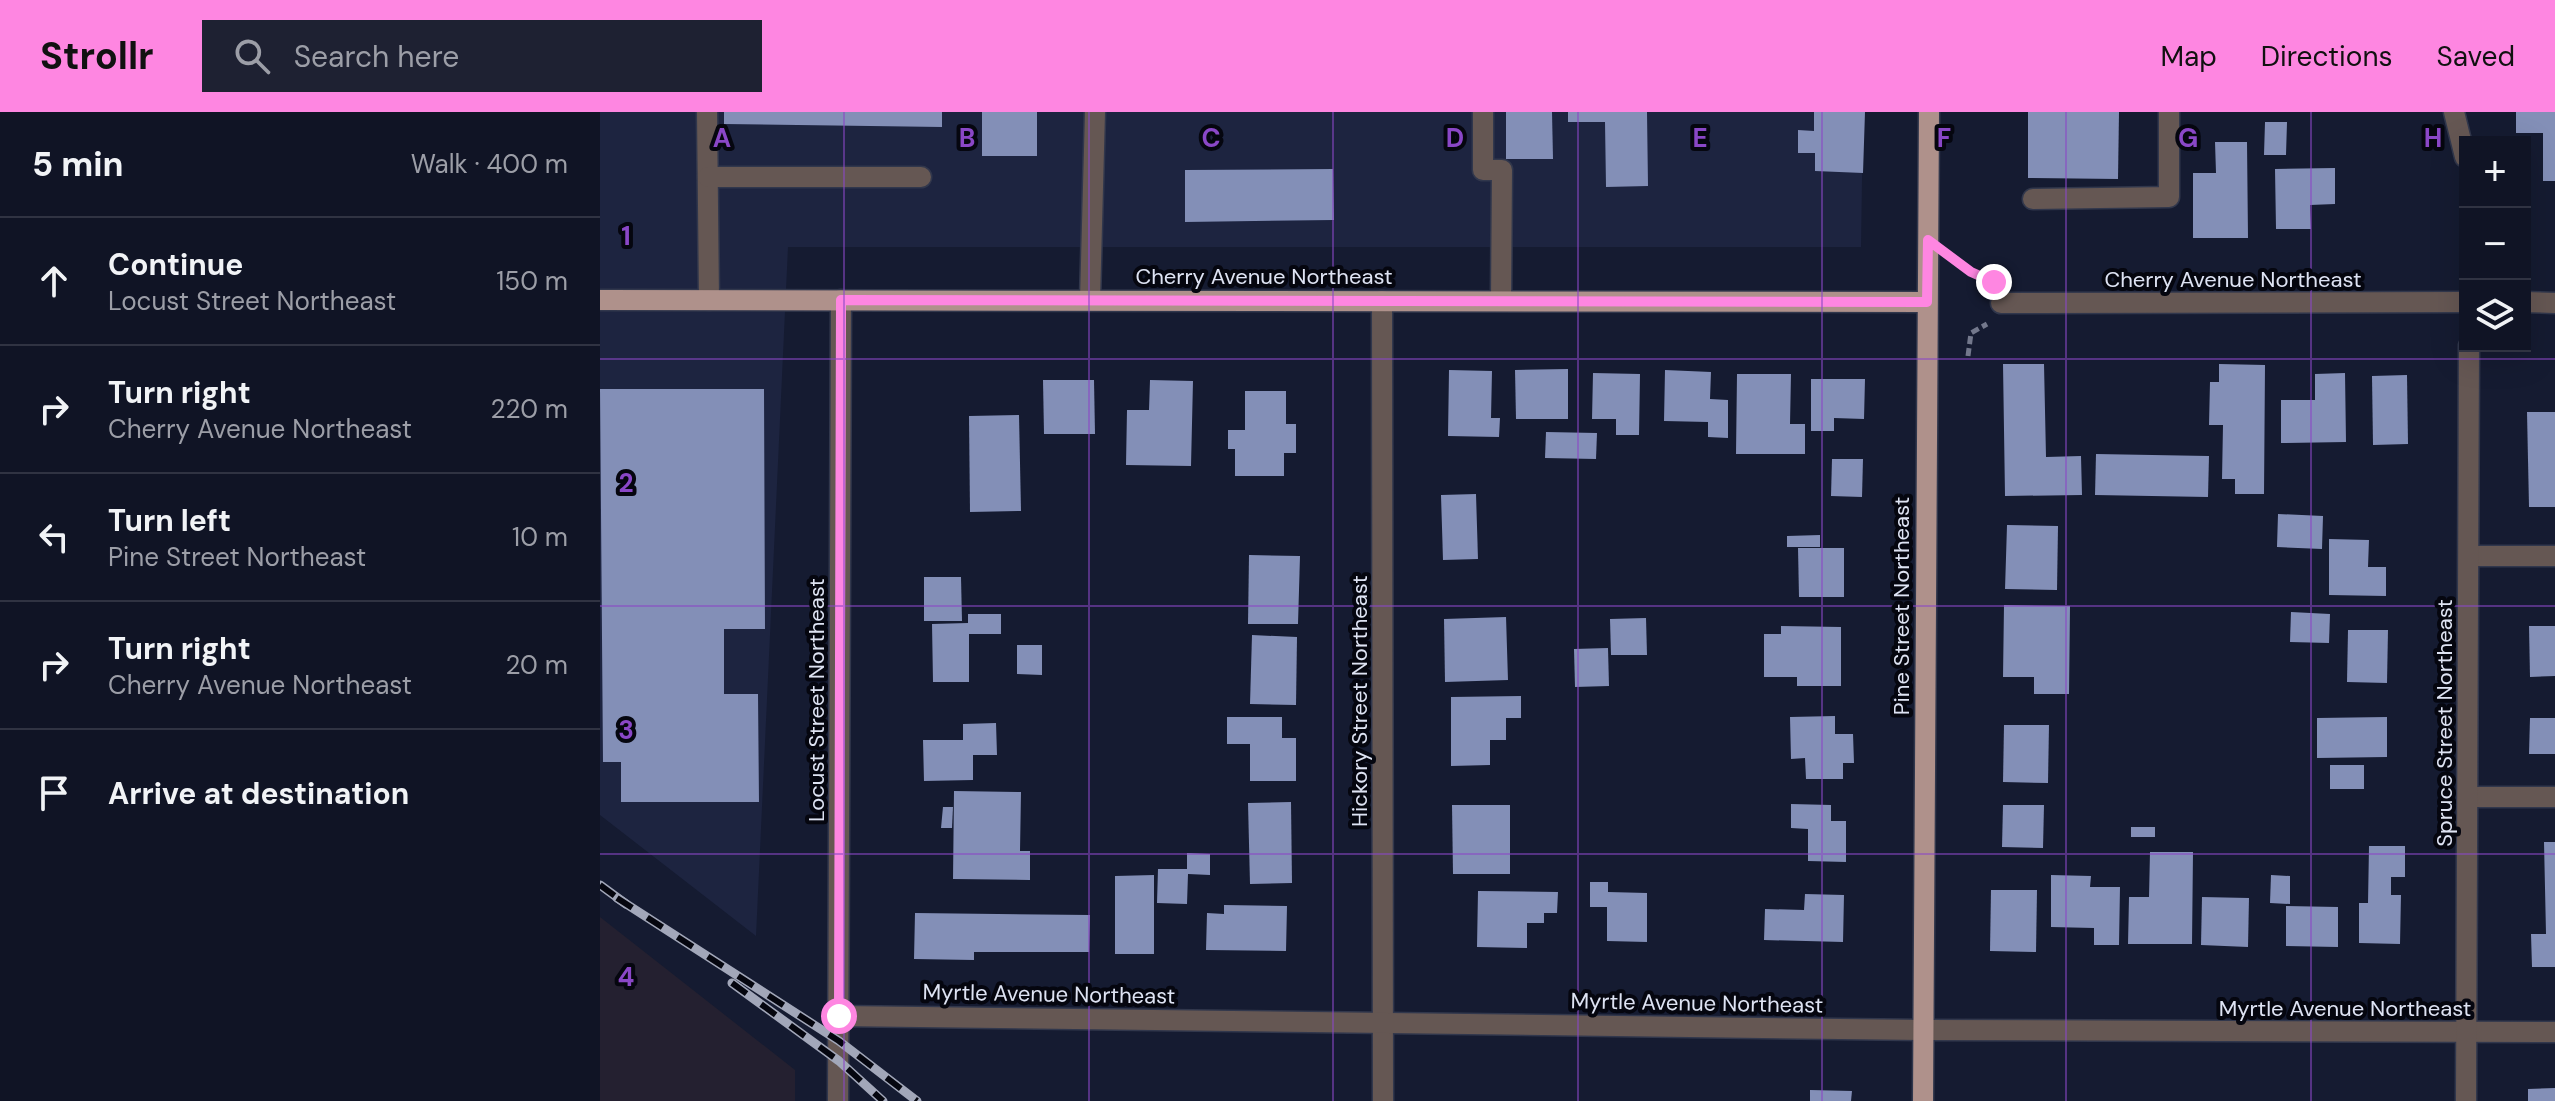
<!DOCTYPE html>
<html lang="en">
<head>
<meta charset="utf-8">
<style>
  body { margin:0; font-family:"DM Sans",sans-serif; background:#1e2132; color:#f1f3f6 }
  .controls { position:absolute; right:24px; top:24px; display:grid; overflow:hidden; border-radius:0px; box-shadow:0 8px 32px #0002 }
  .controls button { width:72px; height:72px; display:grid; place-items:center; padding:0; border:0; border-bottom:2px solid #303342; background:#101425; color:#f1f3f6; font:40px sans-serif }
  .stop { position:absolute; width:24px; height:24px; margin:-18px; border:6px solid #fe86e1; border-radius:50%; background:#fff }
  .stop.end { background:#fe86e1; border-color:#fff; box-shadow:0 2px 8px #0008 }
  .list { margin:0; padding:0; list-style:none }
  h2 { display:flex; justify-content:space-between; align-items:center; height:104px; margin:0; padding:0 32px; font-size:34px }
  h2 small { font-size:26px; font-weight:400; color:#9c9ea7 }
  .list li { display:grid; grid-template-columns:52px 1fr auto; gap:24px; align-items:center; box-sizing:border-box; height:128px; padding:0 32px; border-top:2px solid #303342 }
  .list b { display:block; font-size:30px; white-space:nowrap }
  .list p { margin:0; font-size:26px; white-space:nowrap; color:#9c9ea7 }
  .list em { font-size:26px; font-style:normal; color:#9c9ea7 }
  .icon { flex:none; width:44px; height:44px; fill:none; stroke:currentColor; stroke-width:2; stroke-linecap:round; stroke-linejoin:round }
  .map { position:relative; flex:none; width:1955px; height:989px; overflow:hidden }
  header { display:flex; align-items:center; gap:48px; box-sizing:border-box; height:112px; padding:0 40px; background:#fe86e1; color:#111 }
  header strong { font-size:38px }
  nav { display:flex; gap:44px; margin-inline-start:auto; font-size:28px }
  .search { width:560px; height:72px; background:#1e2132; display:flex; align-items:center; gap:20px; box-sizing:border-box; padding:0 28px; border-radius:0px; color:#9c9ea7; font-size:30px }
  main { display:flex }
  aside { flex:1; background:#101425 }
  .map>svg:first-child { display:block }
  .built { fill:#1d2440 }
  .education { fill:#242030 }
  .building { fill:#838fb7 }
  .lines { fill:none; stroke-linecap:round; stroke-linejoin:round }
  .minor-casing { stroke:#31374c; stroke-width:23 }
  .major-casing { stroke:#31374c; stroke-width:23 }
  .path { stroke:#73788c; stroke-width:5; stroke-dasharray:8 4; stroke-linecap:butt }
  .minor { stroke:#655753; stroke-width:20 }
  .major { stroke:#af918b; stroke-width:20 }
  .rail-casing { stroke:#a2a7b9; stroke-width:9 }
  .rail { stroke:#05060f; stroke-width:6; stroke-dasharray:18; stroke-linecap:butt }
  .route { stroke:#fe86e1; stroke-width:10 }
  .grid { fill:none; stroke:#8a47c7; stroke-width:2; stroke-opacity:0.55 }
  .labels { text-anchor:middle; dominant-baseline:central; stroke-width:8; stroke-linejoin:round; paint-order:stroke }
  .street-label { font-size:22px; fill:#dee3f3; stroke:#05060f }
  .grid-label { font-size:26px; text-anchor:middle; font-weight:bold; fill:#8a47c7; stroke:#05060f; stroke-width:8; stroke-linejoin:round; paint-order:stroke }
</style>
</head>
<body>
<header>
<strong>Strollr</strong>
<div class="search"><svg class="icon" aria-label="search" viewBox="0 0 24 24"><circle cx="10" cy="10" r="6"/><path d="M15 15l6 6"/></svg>Search here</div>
<nav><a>Map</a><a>Directions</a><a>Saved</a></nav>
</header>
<main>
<aside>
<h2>5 min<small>Walk · 400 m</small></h2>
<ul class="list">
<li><svg class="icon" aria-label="ahead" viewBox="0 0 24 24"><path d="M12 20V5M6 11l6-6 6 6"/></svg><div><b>Continue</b><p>Locust Street Northeast</p></div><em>150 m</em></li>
<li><svg class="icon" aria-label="right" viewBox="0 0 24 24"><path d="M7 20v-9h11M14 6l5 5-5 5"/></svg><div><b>Turn right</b><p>Cherry Avenue Northeast</p></div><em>220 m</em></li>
<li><svg class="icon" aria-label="left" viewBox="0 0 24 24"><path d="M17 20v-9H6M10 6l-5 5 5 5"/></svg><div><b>Turn left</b><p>Pine Street Northeast</p></div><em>10 m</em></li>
<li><svg class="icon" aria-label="right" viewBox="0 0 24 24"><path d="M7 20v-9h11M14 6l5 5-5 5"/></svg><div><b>Turn right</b><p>Cherry Avenue Northeast</p></div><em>20 m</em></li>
<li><svg class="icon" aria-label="arrive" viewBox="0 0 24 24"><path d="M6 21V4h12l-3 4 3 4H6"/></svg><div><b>Arrive at destination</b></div></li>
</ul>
</aside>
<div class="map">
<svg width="1955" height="989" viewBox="0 0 1955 989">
  <rect width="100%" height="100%" fill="#151b31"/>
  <path class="built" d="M0 0H1263L1261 135H188L156 824 0 703Z"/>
  <path class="education" d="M0 805 195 958V989H0Z"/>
  <g class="building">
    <path d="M124 0H342V15L124 12Z"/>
    <rect x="382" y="0" width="55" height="44"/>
    <path d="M906 0H952L953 47H906Z"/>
    <path d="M968 0H1047L1048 74 1006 75 1005 10H968Z"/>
    <path d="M1214 0H1265L1263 61 1215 59V41H1198V18L1214 19Z"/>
    <path d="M1428 0H1519L1518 67 1428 66Z"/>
    <path d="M1916 0H1955V69H1943V21H1916Z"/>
    <path d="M1665 10H1687L1686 43H1664Z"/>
    <path d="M1615 30H1647L1648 126H1593V61H1616Z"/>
    <path d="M1735 56V92L1710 93 1711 117H1676L1675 57Z"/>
    <path d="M733 57 734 108 585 110V58Z"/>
    <path d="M1403 252H1444L1446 345 1481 344 1482 383 1405 384Z"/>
    <path d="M1619 252 1665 253 1664 382H1635V367H1622L1623 313H1609L1610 270H1619Z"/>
    <path d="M968 257V307H916L915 258Z"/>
    <path d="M849 258 892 259 891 306H900L899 325 848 324Z"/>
    <path d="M1065 258 1111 260 1110 287 1128 288V326L1108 325V310L1064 309Z"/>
    <path d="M993 261 1040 262 1039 323H1016V307H992Z"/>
    <path d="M1745 261 1746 330 1681 331V288H1715V262Z"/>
    <path d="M1137 262H1191L1190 312H1205V342H1136Z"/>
    <path d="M1807 263 1808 332 1773 333 1772 264Z"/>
    <path d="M1211 267H1265L1264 307 1234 306V319H1211Z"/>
    <path d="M443 268H494L495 322H444Z"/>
    <path d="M550 268 593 269 591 354 526 353 527 298H549Z"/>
    <path d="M0 277H164L165 517H124V582H158L159 690H21V650H3Z"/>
    <path d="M645 279H686V312H696V341H684V364H635V337H628V318H645Z"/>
    <path d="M1927 300H1955V395H1929Z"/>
    <path d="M419 303 421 399 370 400 369 304Z"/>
    <path d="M946 320 997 321 996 347 945 346Z"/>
    <path d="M1496 342 1609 344 1608 385 1495 383Z"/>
    <path d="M1232 347H1263L1262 385 1231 384Z"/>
    <path d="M876 382 878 447 843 448 841 383Z"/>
    <path d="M1678 402 1723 404 1722 437 1677 435Z"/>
    <path d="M1407 413 1458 414 1457 478 1405 477Z"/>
    <path d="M1220 423V435H1187V424Z"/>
    <path d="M1729 427 1769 428 1768 455H1786V484L1729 483Z"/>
    <path d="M1198 436H1244V485H1199Z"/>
    <path d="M649 443 700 444 698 512H648Z"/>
    <path d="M324 465H361L362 509H324Z"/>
    <path d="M1404 493 1470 494 1469 582H1434V565H1403Z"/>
    <path d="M1691 500 1730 502 1729 531 1690 530Z"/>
    <path d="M368 502H401V522H369V570H333L332 512 368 511Z"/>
    <path d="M906 505 908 568 845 570 844 507Z"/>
    <path d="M1046 506 1047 543H1011L1010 507Z"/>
    <path d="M1181 514 1241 515V574H1197V565H1164V522H1181Z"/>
    <path d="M1929 514H1955V564L1930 565Z"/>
    <path d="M1748 518H1788L1787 571 1747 570Z"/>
    <path d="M652 523 697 525 696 593 650 592Z"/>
    <path d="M417 533H442V563L417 562Z"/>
    <path d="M1008 536 1009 574 975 575 974 537Z"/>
    <path d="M921 584V606H906V628H890V653L851 654V585Z"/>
    <path d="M1235 604V622H1253L1254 651H1243V667H1206L1205 646 1191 647 1190 605Z"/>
    <path d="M627 605H682V626H696V669H650V632H627Z"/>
    <path d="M1787 605V645L1717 646V606Z"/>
    <path d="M1930 606H1955V642H1929Z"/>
    <path d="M396 611 397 643H373V668L324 669 323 628H363V612Z"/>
    <path d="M1404 613H1449L1448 671 1403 670Z"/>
    <rect x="1730" y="653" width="34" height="24"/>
    <path d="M354 679 421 680 420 739H430V768L353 767Z"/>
    <path d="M691 690 692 771 650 772 648 691Z"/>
    <path d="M1191 692 1231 693V709H1246V750L1208 749V717L1191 716Z"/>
    <path d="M852 693H910V762H853Z"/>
    <path d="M1403 693H1444L1443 736 1402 735Z"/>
    <path d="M343 695H353L352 716H341Z"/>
    <rect x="1531" y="715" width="24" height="10"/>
    <path d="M1944 730H1955V855H1932L1931 822H1946Z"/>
    <path d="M1769 734H1805V765H1791V783H1801L1800 832 1759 831V791H1768Z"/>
    <path d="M1550 740H1593L1592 832H1528L1529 785H1549Z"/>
    <path d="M587 741 610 742V763L588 762 587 792 557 791 558 757H587Z"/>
    <path d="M554 763V842H515V764Z"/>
    <path d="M1451 763 1491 764 1490 775H1520L1519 833H1494V816L1451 815Z"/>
    <path d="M1671 763 1690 764V792L1670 791Z"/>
    <path d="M990 770H1008V780L1047 781V830L1007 829V795H990Z"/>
    <path d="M1391 778H1437L1436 840 1390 839Z"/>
    <path d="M878 779 958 780 957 801H944V811H927V836L877 835Z"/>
    <path d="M1205 782 1244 783 1243 830 1164 828 1165 797 1204 798Z"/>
    <path d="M1602 785 1649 786 1648 835 1601 833Z"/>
    <path d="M624 793 687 794 686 839 606 838 607 801 624 802Z"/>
    <path d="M1686 794 1738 795V835L1686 834Z"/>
    <path d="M315 801 490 803 489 840H374V848L314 847Z"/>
    <path d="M1955 976V989H1928V977Z"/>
    <path d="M1210 978 1252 979 1251 989H1210Z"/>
  </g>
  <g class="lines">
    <g class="minor-casing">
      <g id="minor">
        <path d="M107 0 109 188"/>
        <path d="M883 0V58H902L901 189"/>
        <path d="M1854 0 1865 45"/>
        <path d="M108 65H321"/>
        <path d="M1433 87 1569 85V0"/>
        <path d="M490 188 495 0"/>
        <path d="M782 189 783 989"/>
        <path d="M1925 190 1955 191"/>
        <path d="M1401 191 1865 190"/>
        <path d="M1869 444H1955"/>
        <path d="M1868 685H1955"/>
        <path d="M239 904 1323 918 1955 920"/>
        <path d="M238 989 241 188"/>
        <path d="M1866 989 1869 234"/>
      </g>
    </g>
    <g class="major-casing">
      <g id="major">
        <path d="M0 188 1327 190"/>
        <path d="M1323 989 1329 0"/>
      </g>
    </g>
    <g class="path">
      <path d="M1353 146 1371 160 1392 168"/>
      <path d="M1368 244 1371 221 1387 212"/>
    </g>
    <use href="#minor" class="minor"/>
    <use href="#major" class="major"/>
    <g class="rail-casing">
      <g id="rail">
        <path d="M0 773 26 792"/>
        <path d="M17 786 239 929 317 989"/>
        <path d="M132 871 239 949 283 989"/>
      </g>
    </g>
    <use href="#rail" class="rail"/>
  </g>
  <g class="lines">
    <path class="route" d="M239 904 241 188 1327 190 1328 128 1371 160 1394 170"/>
  </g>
  <path class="grid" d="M244 0V989M489 0V989M733 0V989M978 0V989M1222 0V989M1466 0V989M1711 0V989M0 247H1955M0 494H1955M0 742H1955"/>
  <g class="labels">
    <g class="street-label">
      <text x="664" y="164">Cherry Avenue Northeast</text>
      <text x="1633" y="167">Cherry Avenue Northeast</text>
      <text transform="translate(1301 494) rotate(-90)">Pine Street Northeast</text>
      <text transform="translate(216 588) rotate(-90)">Locust Street Northeast</text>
      <text transform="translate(759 589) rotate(-90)">Hickory Street Northeast</text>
      <text transform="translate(1844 611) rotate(-90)">Spruce Street Northeast</text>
      <text transform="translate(449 882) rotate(1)">Myrtle Avenue Northeast</text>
      <text transform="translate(1097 891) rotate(1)">Myrtle Avenue Northeast</text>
      <text x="1745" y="896">Myrtle Avenue Northeast</text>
    </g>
  </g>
  <g class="grid-label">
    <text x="122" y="35">A</text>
    <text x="367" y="35">B</text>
    <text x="611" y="35">C</text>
    <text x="855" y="35">D</text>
    <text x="1100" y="35">E</text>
    <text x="1344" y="35">F</text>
    <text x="1588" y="35">G</text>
    <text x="1833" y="35">H</text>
    <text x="26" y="133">1</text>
    <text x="26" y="380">2</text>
    <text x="26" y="627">3</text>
    <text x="26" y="874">4</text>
  </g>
</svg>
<div class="controls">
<button>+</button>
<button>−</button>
<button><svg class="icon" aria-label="layers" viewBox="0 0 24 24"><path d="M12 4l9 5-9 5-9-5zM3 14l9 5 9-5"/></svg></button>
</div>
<div class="stop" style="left:239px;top:904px"></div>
<div class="stop end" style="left:1394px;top:170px"></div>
</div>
</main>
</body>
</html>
